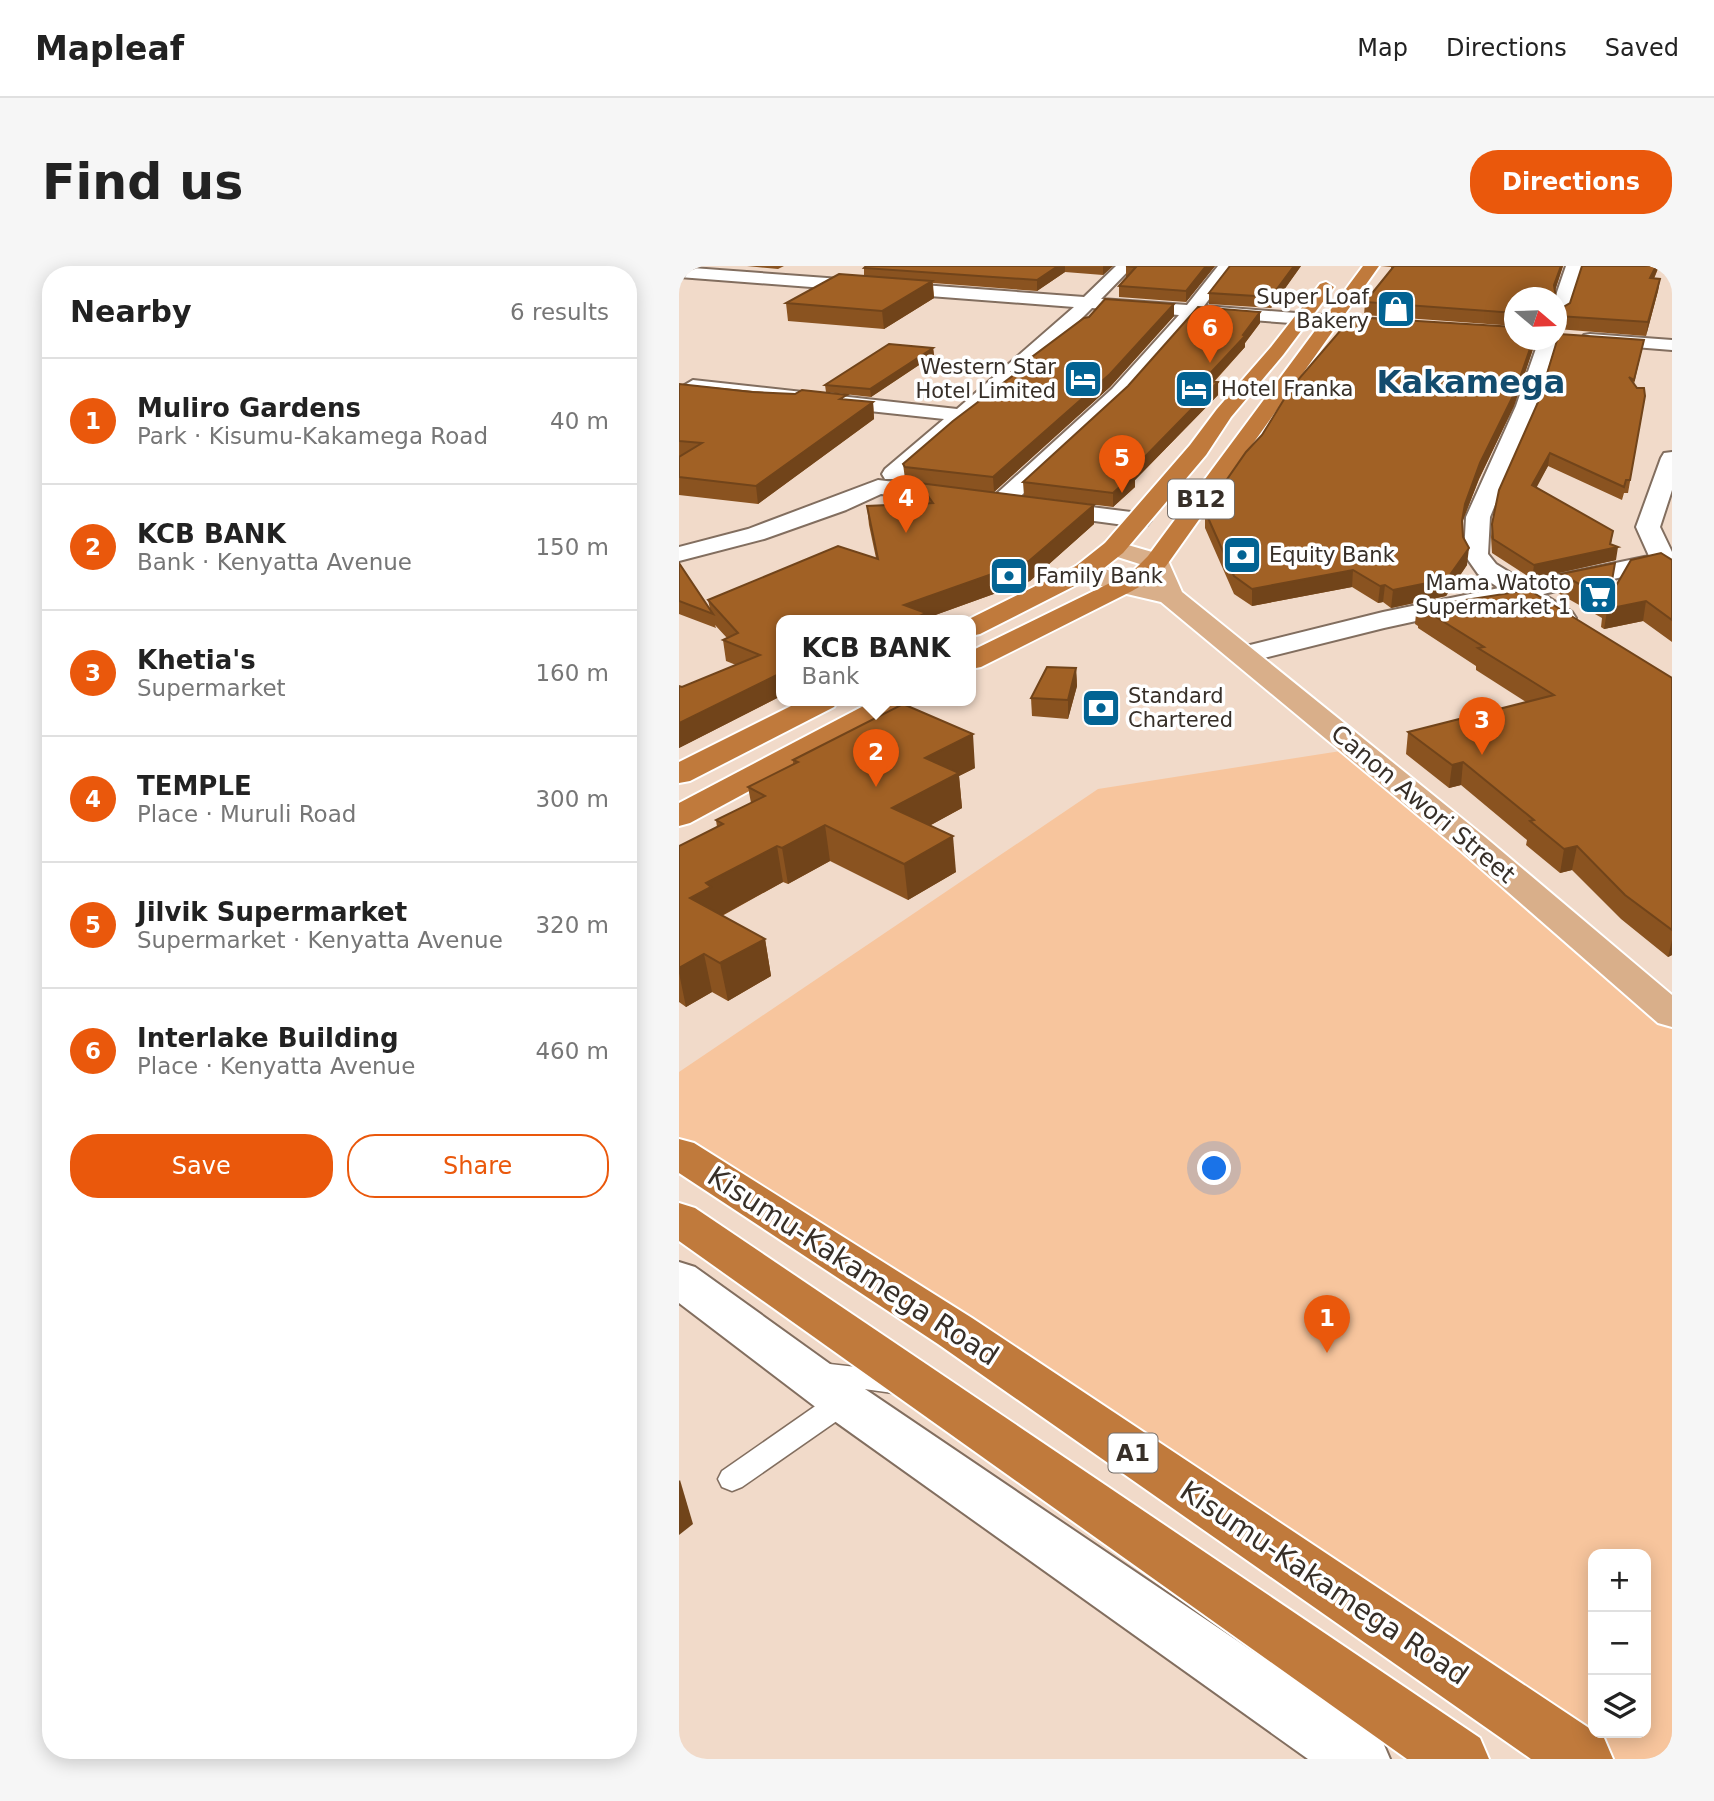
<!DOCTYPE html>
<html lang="en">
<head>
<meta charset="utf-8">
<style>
  body { margin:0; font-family:"DejaVu Sans",sans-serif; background:#f6f6f6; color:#222 }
  .controls { position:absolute; right:21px; bottom:21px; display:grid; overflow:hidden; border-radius:14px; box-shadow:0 4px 18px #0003 }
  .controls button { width:63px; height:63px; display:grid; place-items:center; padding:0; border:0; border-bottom:2px solid #e0e0e0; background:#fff; color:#222; font:35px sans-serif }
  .compass { position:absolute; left:825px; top:21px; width:63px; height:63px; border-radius:50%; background:#fff; box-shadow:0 4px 18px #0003; rotate:109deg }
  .you { position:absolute; left:536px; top:903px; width:24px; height:24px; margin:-18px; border:5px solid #fff; border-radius:50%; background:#1a73e8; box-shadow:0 0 0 10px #1a73e833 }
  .badge { display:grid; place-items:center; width:46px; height:46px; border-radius:50%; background:#ea580c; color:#fff; font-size:23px; font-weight:700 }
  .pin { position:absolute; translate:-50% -58px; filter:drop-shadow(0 2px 4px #0008) }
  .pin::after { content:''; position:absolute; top:37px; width:24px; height:21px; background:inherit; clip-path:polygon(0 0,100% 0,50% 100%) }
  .popup { position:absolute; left:97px; top:349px; width:200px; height:91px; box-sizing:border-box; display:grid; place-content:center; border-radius:14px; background:#fff; filter:drop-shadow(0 2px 5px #0005); font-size:23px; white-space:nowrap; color:#767676 }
  .popup b { font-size:26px; color:#222 }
  .popup::after { content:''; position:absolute; left:50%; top:100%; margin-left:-14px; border:14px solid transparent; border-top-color:#fff }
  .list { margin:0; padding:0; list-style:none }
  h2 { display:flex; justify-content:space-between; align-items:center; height:91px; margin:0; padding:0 28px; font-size:30px }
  h2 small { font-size:23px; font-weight:400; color:#767676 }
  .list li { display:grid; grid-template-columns:46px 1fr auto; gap:21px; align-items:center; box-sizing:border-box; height:126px; padding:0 28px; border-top:2px solid #e0e0e0 }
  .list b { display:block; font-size:26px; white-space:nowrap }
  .list p { margin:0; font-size:23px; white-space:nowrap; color:#767676 }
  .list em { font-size:23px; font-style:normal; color:#767676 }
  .actions { display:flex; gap:14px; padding:21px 28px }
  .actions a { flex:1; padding:16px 0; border:2px solid #ea580c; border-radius:28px; text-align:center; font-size:24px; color:#ea580c }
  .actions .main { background:#ea580c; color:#fff }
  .icon { flex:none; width:38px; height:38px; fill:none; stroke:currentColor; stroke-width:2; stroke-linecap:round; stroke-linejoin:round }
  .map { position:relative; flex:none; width:993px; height:1493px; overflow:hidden; border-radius:28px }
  header { display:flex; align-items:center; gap:42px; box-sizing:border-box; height:98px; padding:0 35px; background:#fff; border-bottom:2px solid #e0e0e0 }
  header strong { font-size:33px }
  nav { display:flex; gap:38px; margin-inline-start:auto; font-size:24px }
  .intro { display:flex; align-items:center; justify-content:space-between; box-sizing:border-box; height:168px; padding:0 42px }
  h1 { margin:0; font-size:49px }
  .button { padding:18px 32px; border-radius:28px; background:#ea580c; color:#fff; font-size:24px; font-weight:700 }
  main { display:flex; gap:42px; padding:0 42px }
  aside { flex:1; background:#fff; border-radius:28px; box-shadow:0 4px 18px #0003 }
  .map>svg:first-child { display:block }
  .green { fill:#f7c59d; fill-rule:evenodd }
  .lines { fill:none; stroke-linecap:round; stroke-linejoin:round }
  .lane-casing { stroke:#826e5f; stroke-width:3 }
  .street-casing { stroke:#826e5f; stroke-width:4 }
  .primary-casing { stroke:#fff; stroke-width:4 }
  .highway-casing { stroke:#fff; stroke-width:4 }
  .lane { fill:#fff; fill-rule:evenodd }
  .street { fill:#fff; fill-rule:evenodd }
  .primary { fill:#d9af8a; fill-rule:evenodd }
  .highway { fill:#c07a3c; fill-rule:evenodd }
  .wall { fill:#8a5320 }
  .shaded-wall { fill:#71441a }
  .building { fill:#a16125; stroke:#71441a; stroke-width:2 }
  .labels { text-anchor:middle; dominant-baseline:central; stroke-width:7; stroke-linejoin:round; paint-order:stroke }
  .far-poi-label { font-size:21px; fill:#372f28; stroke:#fff; text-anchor:start }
  .shield { fill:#fff; stroke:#736d68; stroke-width:2 }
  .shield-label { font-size:23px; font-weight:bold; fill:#372f28 }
  .street-label { font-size:24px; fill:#372f28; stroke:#fff }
  .near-street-label { font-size:28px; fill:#372f28; stroke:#fff }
  .far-town-label { font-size:32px; font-weight:bold; fill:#134c6e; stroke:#fff }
</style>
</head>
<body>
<header>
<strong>Mapleaf</strong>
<nav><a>Map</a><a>Directions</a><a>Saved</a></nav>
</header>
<div class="intro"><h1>Find us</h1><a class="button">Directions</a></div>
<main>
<aside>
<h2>Nearby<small>6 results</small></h2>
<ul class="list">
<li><span class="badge">1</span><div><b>Muliro Gardens</b><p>Park · Kisumu-Kakamega Road</p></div><em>40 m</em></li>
<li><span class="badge">2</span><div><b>KCB BANK</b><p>Bank · Kenyatta Avenue</p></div><em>150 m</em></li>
<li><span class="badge">3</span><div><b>Khetia's</b><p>Supermarket</p></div><em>160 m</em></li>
<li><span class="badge">4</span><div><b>TEMPLE</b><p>Place · Muruli Road</p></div><em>300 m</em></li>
<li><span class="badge">5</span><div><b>Jilvik Supermarket</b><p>Supermarket · Kenyatta Avenue</p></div><em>320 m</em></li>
<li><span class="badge">6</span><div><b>Interlake Building</b><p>Place · Kenyatta Avenue</p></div><em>460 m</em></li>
</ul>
<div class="actions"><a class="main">Save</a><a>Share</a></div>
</aside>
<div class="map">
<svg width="993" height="1493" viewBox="0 0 993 1493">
  <rect width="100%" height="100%" fill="#f1dac9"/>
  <path class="green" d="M681 482 993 747V1493H913L0 885V806L419 523ZM914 1288H967V1467H914Z"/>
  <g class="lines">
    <g class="lane-casing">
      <g id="lane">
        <path d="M142 1097 221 1106 231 1110 235 1117 231 1124 221 1128 142 1117 132 1114 129 1107 132 1100Z"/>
        <path d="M165 1124 175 1127 179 1135 175 1143 63 1221 53 1225 43 1221 39 1213 43 1205 155 1127Z"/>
      </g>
    </g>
    <g class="street-casing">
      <g id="street">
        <path d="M437 0H454L422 33 508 39 539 0H555L525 40 722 55 731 60 722 65 517 50 447 131 330 241H314L311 236 314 231 433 123 500 49 413 42 383 72 222 213H206L203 208 206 203 265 153 14 126 4 120 14 114 278 143 395 41 0 11V1L405 31Z"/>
        <path d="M887 0H903L887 49 878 54 876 32Z"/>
        <path d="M911 68 993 74V84L905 77 902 73 905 69Z"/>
        <path d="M878 73V74L857 140 811 251 809 288 817 298 846 316 970 290 957 261 982 192 985 187 993 186V224L981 261 993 286V306L981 303 864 328 893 346 897 352 893 358C873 363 854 344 838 333L705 362 565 397 555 395 551 389 555 383 704 346 820 322 799 308 785 288 787 251 837 140 860 74Z"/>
        <path d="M199 214 291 225 299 227 302 232 299 237 291 239 202 228 167 244 85 273 0 295V281L69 263Z"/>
        <path d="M364 235 460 247 468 249 472 254 468 259 460 261 356 247 352 242 356 237Z"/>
        <path d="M0 996 16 1001 183 1121 702 1472 711 1493H629L147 1149 0 1037Z"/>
      </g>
    </g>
    <g class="primary-casing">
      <path id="primary" d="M435 275 487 290 503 326 806 571 993 729V761L979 757 782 585 482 336 435 325 397 310 393 305 397 300C415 295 453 314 474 319L467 300 426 287 423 282 426 277Z"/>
    </g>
    <g class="highway-casing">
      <g id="highway">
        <path d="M684 0H700L487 300 474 313 453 325 302 401 292 403V385L435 315 456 303 469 290Z"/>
        <path d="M647 16 655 21 604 89 552 151 527 189 444 287 415 310 301 368 292 370V355H286L397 300 426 277 511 179 538 143 592 81 641 18Z"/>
        <path d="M122 435H159L155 441 11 515 0 517V496Z"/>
        <path d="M194 435H230L226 441 11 557 0 560V537Z"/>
        <path d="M0 873 15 877 293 1052 925 1472 934 1493H852L259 1078 0 907Z"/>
        <path d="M0 937 16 942 801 1472 810 1493H728L0 975Z"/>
      </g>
    </g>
    <use href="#lane" class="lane"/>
    <use href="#street" class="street"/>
    <use href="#primary" class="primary"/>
    <use href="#highway" class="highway"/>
  </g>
  <g class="wall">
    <path d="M68 0H105L99 3Z"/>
    <path d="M187 0H434L424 9 386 6 358 25 254 17 255 32 205 63 109 55 107 37 185 10V2Z"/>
    <path d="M447 0H536L507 36 440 31V20L448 11H447Z"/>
    <path d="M622 0 592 42 530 38V27Z"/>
    <path d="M702 0H884L876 24 836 32V60L685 49 686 36 712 4V1Z"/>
    <path d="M903 0H980L975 13H981L979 25 967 70 878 63V65V33L879 44 891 37Z"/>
    <path d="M581 46V57L566 77V81L535 116H539V129L456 214V221L434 241 345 230 344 216Z"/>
    <path d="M495 50 431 121 315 226 415 258 351 315 248 352 102 355V430L0 482V420L3 421 57 399 47 395 44 374 48 372 36 359 37 362 0 348V297L31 343 29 334 197 292 190 259 188 240 243 237 242 236 240 217 227 216 226 213 224 198 335 109 334 105Z"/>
    <path d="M836 74H857L835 140 800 213 784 254 783 260 784 271 788 299 767 330 712 342 704 336 699 337 673 321 573 340 555 328 526 262V245Z"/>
    <path d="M965 74 955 118 966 130 949 227H945L943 234 869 200 857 221 934 265 932 278 937 294 853 313 813 287 812 271 813 258 860 134Z"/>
    <path d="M254 82 255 89 192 131 147 126 146 119Z"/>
    <path d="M0 118 194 136 195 153 79 238 0 229Z"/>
    <path d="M993 294V376L964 355 925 363 922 361 923 352 879 327 882 308 931 331Z"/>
    <path d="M752 334 751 339 993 412V689L989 691 942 653 893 604 881 607 847 579 848 574 782 519 770 522 727 488 729 466 847 436 797 404V400L739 362V360L736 358 738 337Z"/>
    <path d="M397 402 398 420 389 453 353 450 352 432Z"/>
    <path d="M114 494 296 502 280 510 283 542 250 560 277 606 229 634 151 595 109 618 104 616 43 650 86 673 92 710 49 735 33 726 7 741 0 736V580L38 561 37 554 72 537 69 521 114 499Z"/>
  </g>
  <g class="shaded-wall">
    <path d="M379 0H386V6L358 25V14Z"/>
    <path d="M424 0H434L424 9Z"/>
    <path d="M527 0H536L507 36V25Z"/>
    <path d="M615 0H622L592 42V31Z"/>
    <path d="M882 0H884L874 31 875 19Z"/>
    <path d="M977 0H980L969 25 971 12Z"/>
    <path d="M981 13 979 25 967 70 969 56Z"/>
    <path d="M253 15 255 32 205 63 203 45Z"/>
    <path d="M495 38V50L431 121 315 226 314 211Z"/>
    <path d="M581 46V57L566 77V81L524 127V115L564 69Z"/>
    <path d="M854 74H857L835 140 800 213 784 254 781 272 786 238 801 197Z"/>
    <path d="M254 82 255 89 192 131 191 123Z"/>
    <path d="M539 116V129L456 214V221L434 241V227L450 207Z"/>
    <path d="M194 136 195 153 79 238 77 220Z"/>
    <path d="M871 187 869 200 852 232 853 219Z"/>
    <path d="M415 239V258L351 315 248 352V355H227L225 339Z"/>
    <path d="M934 265 931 282 939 281 937 294 853 313 855 299Z"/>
    <path d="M790 282 788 299 767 330 712 342 714 324Z"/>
    <path d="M936 297 928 343 967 335 964 355 925 363Z"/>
    <path d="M674 304 673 321 573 340V323Z"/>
    <path d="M706 319 704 336 699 337 701 320Z"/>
    <path d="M397 402 398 420 389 453V434Z"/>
    <path d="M102 407V430L0 482V457Z"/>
    <path d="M294 468 296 502 280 510 283 542 217 578 213 542 246 492Z"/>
    <path d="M784 496 782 519 770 522 773 499Z"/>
    <path d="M146 559 151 595 109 618 103 582Z"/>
    <path d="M274 570 277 606 229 634 225 598Z"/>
    <path d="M98 580 104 616 38 652 11 632 27 617Z"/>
    <path d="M898 580 893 604 881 607 885 583Z"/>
    <path d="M86 673 92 710 49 735 41 697Z"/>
    <path d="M993 674V689L989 691Z"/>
    <path d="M25 688 33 726 7 741 0 707V702Z"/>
    <path d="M1 1214 14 1258 0 1269V1215Z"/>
  </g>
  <g class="building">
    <path d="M187 0H379L358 14 185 2Z"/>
    <path d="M447 0H527L507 25 440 20 457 1Z"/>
    <path d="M551 0H615L592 31 530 27Z"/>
    <path d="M715 0H882L875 19 877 32H836V47L686 36Z"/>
    <path d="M903 0H977L971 12 981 13 969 56 880 50 878 57V33L879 44 891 37Z"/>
    <path d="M160 8 253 15 203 45 107 37Z"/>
    <path d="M426 33 495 38 431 108 314 211 226 201 224 198 274 155 340 105H334L405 52 410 51Z"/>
    <path d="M519 41 581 46 564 69 566 70 524 115 539 116 450 207H456L434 227 344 216 449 120Z"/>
    <path d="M673 51 836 61V74H854L836 126 801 197 786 238 783 255 784 271 790 282 768 313 714 324 706 319 701 320 674 304 573 323 555 310 526 245 567 186 583 169 612 122Z"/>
    <path d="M880 68 965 74 955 114 950 111 958 122H965L966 130 951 214H947L945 221 871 187 853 219 934 265 931 278 939 281 855 299 814 273 813 258 820 224 860 134Z"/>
    <path d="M210 78 254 82 191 123 146 119Z"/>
    <path d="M0 118 73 126 116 128 123 124 168 129 161 133 194 136 77 220 0 211V191L23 177 0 175Z"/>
    <path d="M240 217 415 239 350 295 225 339 247 347 230 355H102V407L0 457V420L3 421 81 389 44 374 59 367 29 334 159 280 199 293 188 240 254 237Z"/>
    <path d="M982 287 993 294V354L967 335 928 343 925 341 929 334 882 308 936 297 930 332 952 294Z"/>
    <path d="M0 297 34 348 0 335Z"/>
    <path d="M850 324 993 412V664L946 629 898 580 885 583 851 555 855 554 784 496 773 499 729 466 875 429 799 382 805 381 741 341H743L738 337 752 334 748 340Z"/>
    <path d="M368 401 397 402 389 434 352 432Z"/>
    <path d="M224 438 294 468 246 492 280 507 213 542 274 570 225 598 146 559 103 582 98 580 27 617 32 621 11 632 86 673 41 697 25 688 0 702V580L44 558 37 554 86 530 69 521 119 496 114 494Z"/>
  </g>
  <defs>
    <g id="shop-square" transform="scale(2.0125)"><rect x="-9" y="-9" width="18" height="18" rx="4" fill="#026393" stroke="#fff"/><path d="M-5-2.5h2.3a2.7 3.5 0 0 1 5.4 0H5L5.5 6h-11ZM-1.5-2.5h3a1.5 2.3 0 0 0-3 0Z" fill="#fff"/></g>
    <g id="hotel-square" transform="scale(2.0125)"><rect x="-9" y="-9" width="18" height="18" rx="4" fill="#026393" stroke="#fff"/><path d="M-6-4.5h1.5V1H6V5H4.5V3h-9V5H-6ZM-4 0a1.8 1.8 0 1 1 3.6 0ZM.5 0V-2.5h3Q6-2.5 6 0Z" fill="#fff"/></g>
    <g id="bank-square" transform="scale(2.0125)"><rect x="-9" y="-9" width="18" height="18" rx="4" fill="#026393" stroke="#fff"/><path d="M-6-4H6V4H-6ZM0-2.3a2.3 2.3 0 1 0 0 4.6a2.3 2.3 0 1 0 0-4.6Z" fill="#fff"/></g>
    <g id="supermarket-square" transform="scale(2.0125)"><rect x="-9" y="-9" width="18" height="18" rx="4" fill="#026393" stroke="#fff"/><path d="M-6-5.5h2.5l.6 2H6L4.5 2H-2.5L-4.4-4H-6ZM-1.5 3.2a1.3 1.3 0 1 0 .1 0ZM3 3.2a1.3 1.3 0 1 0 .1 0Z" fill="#fff"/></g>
  </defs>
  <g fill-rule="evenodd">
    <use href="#shop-square" x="717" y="43"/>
    <use href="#hotel-square" x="404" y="113"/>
    <use href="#hotel-square" x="515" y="123"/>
    <use href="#bank-square" x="563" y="289"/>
    <use href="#bank-square" x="330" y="310"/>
    <use href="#supermarket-square" x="919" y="329"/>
    <use href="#bank-square" x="422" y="442"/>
  </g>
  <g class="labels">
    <g class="far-poi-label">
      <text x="690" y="31" text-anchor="end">Super Loaf<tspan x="690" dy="24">Bakery</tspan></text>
      <text x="377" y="101" text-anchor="end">Western Star<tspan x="377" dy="24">Hotel Limited</tspan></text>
      <text x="542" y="123">Hotel Franka</text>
      <text x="590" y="289">Equity Bank</text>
      <text x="357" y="310">Family Bank</text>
      <text x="892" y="317" text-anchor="end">Mama Watoto<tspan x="892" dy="24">Supermarket 1</tspan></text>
      <text x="449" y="430">Standard<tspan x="449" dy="24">Chartered</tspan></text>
    </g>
    <g class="shield">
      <rect x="489" y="213.5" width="66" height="39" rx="5"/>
      <rect x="429.5" y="1167.5" width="49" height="39" rx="5"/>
    </g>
    <g class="shield-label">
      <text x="522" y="233">B12</text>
      <text x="454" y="1187">A1</text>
    </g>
    <g class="street-label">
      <text transform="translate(744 538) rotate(40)">Canon Awori Street</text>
    </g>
    <g class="near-street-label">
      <text transform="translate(174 1000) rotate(33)">Kisumu-Kakamega Road</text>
      <text transform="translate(645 1317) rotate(34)">Kisumu-Kakamega Road</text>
    </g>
    <g class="far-town-label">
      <text x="792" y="116">Kakamega</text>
    </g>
  </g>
</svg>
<div class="controls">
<button>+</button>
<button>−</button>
<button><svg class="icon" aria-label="layers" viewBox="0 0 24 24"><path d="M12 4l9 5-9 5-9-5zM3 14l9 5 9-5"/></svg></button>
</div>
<svg class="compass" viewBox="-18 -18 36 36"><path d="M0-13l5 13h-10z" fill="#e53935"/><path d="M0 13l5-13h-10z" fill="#767676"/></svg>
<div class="you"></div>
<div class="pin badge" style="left:648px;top:1087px">1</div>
<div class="pin badge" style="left:197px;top:521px">2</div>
<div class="popup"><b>KCB BANK</b>Bank</div>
<div class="pin badge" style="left:803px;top:489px">3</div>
<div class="pin badge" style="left:227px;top:267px">4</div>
<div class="pin badge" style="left:443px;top:227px">5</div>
<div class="pin badge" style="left:531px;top:97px">6</div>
</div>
</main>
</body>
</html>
